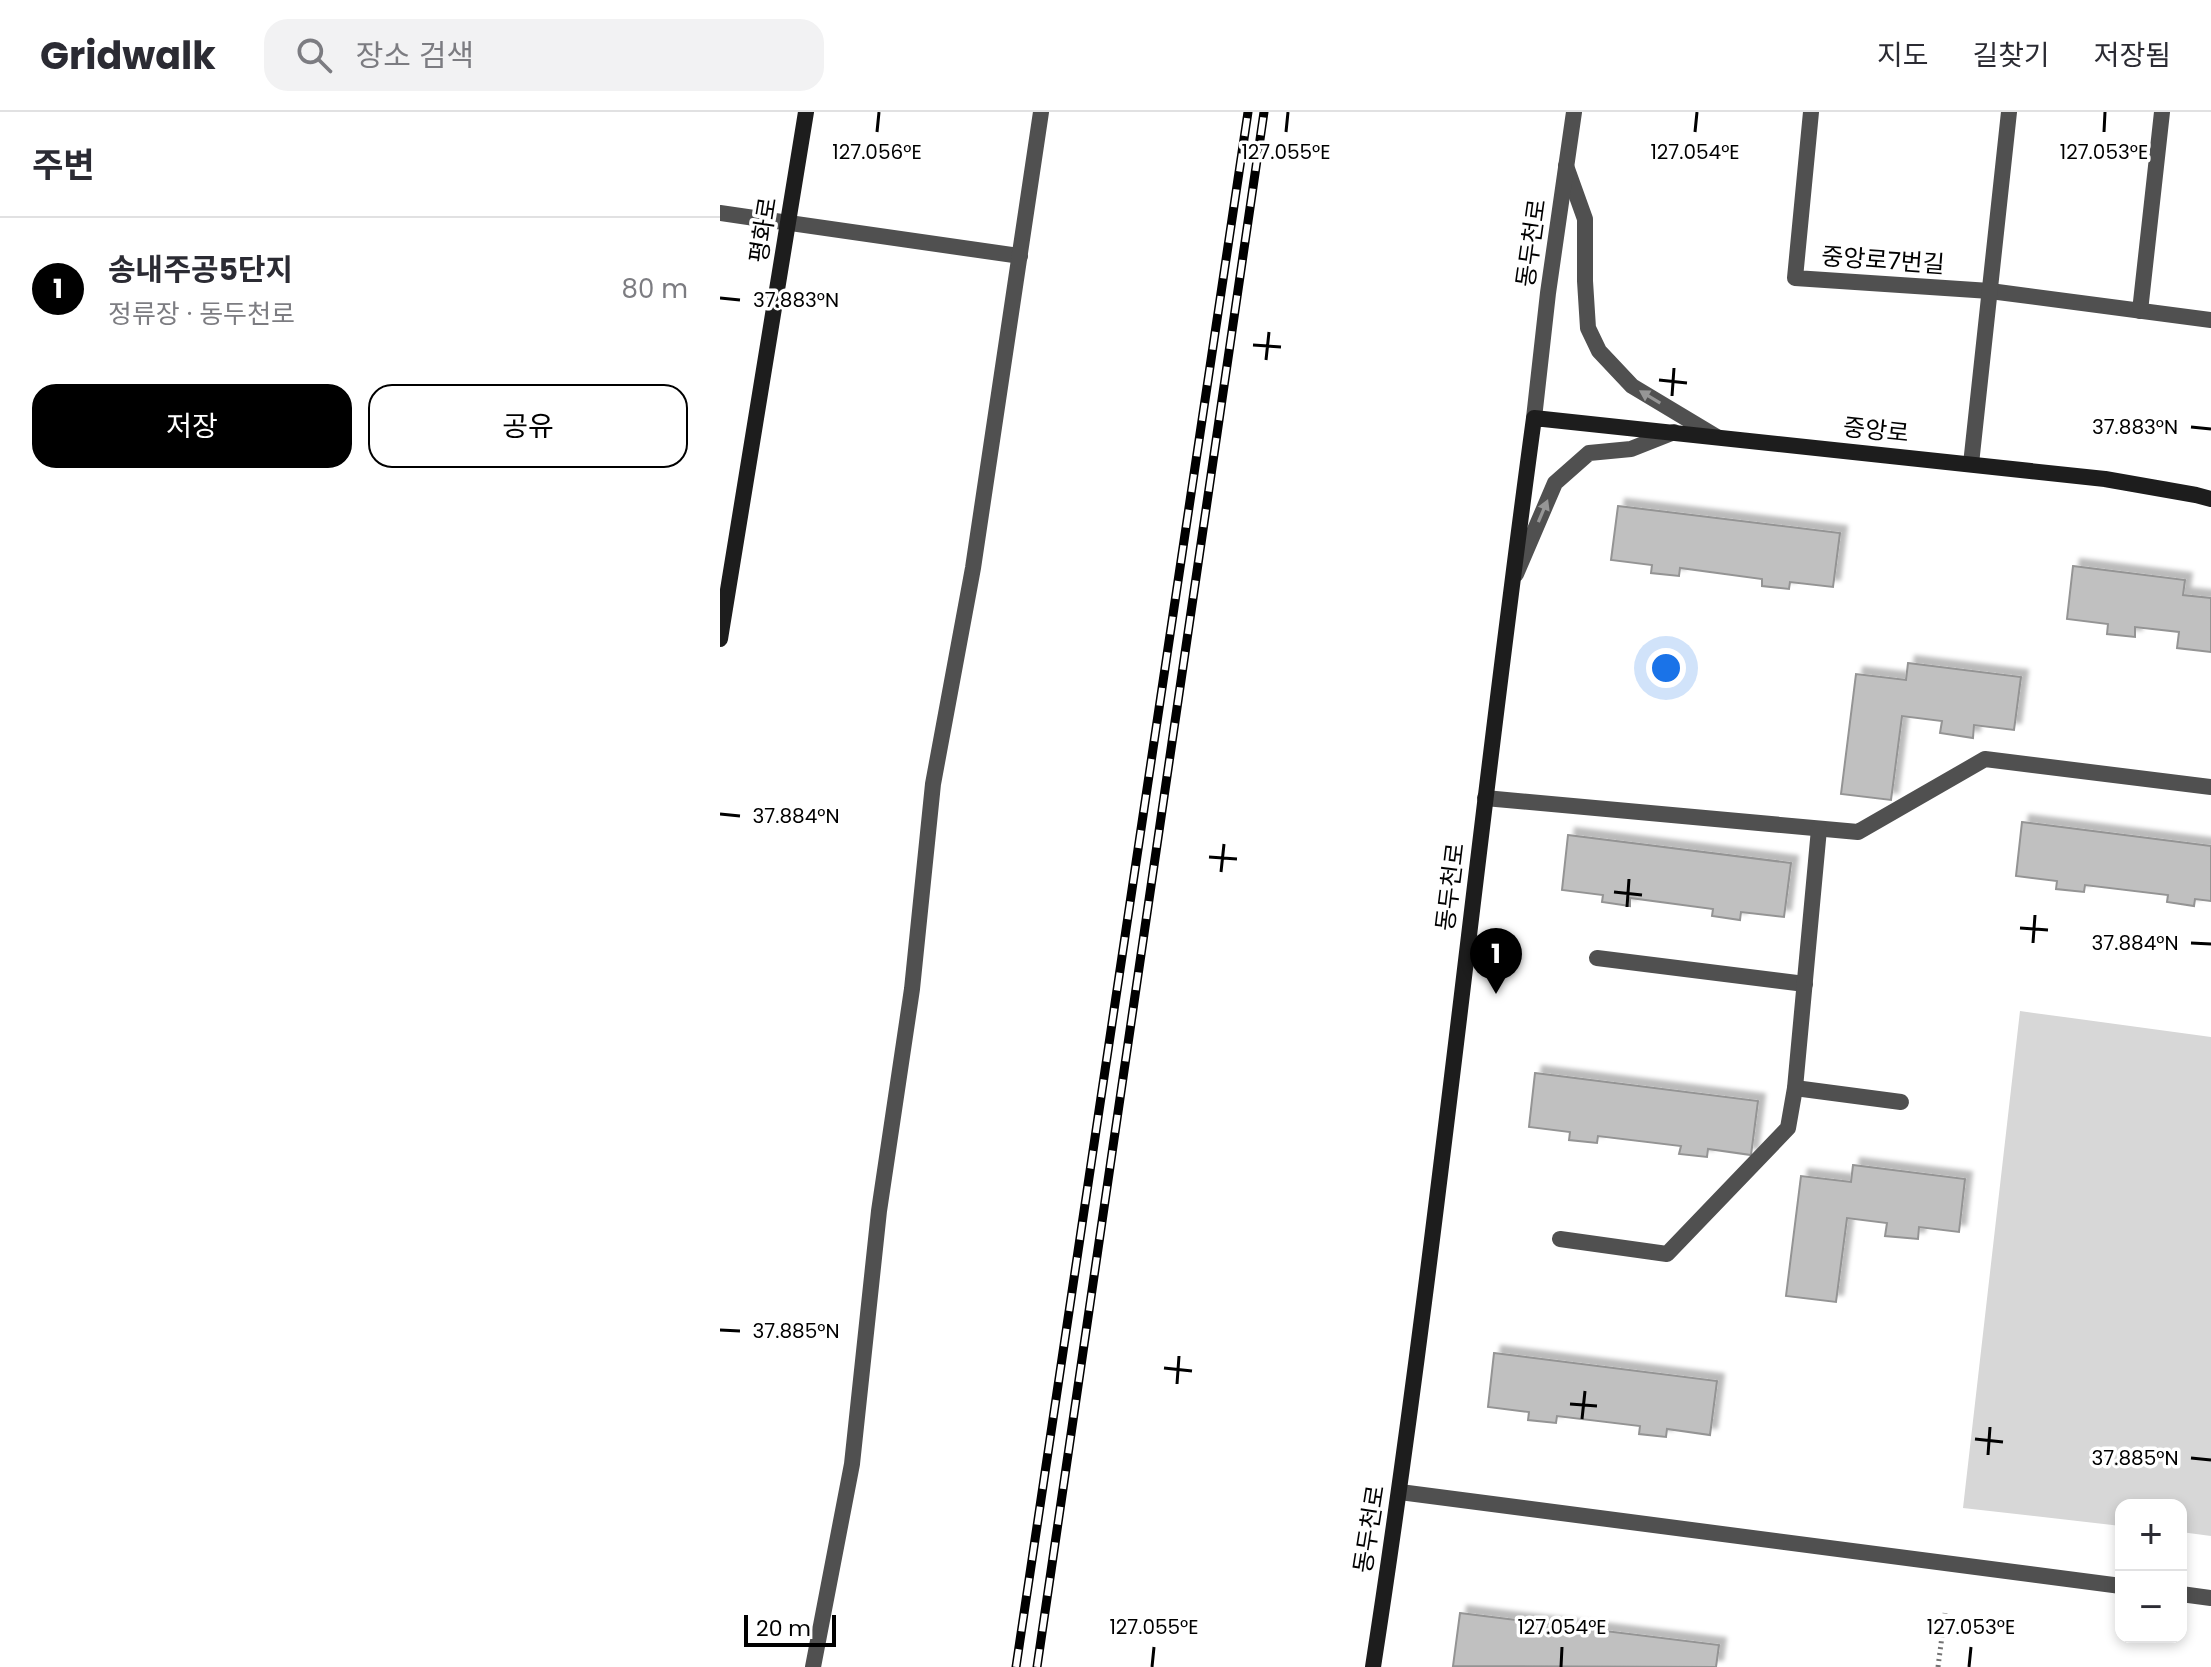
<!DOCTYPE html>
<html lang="ko">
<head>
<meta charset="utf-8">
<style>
  body { margin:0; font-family:Poppins,"Noto Sans KR",sans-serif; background:#f2f2f3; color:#2b2b33 }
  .controls { position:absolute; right:24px; bottom:24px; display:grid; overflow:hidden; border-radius:16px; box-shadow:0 4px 12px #0003 }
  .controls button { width:72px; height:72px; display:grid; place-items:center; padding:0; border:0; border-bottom:2px solid #e1e1e2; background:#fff; color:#2b2b33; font:40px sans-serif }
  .scale { position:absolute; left:24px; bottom:20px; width:92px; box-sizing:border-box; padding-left:8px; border:4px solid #000; border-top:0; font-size:22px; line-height:28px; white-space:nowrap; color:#000; -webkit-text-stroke:6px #fff; paint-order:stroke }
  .you { position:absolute; left:946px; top:556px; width:28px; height:28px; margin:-20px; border:6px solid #fff; border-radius:50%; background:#1a73e8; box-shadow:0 0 0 12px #1a73e833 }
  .badge { display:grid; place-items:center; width:52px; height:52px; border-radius:50%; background:#000; color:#fff; font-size:26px; font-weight:700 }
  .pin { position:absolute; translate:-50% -66px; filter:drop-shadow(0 2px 4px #0008) }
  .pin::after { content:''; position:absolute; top:42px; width:28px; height:24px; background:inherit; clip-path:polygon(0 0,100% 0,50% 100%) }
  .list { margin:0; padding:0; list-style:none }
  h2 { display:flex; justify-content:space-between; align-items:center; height:104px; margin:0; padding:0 32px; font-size:34px }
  h2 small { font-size:26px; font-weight:400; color:#7c7c81 }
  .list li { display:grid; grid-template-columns:52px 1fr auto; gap:24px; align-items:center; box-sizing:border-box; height:144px; padding:0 32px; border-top:2px solid #e1e1e2 }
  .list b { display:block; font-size:30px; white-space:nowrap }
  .list p { margin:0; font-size:26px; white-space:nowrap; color:#7c7c81 }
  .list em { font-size:26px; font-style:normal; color:#7c7c81 }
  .actions { display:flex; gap:16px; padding:24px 32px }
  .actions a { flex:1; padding:18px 0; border:2px solid #000; border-radius:24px; text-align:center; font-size:28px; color:#000 }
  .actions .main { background:#000; color:#fff }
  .icon { flex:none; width:44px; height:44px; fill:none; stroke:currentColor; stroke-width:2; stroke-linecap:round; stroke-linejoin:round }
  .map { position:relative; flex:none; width:1491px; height:1555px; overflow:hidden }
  header { display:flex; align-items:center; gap:48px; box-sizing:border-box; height:112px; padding:0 40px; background:#fff; border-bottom:2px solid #e1e1e2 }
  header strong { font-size:38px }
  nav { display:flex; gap:44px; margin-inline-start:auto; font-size:28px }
  .search { width:560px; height:72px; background:#f2f2f3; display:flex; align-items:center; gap:20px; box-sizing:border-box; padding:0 28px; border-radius:24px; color:#7c7c81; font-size:30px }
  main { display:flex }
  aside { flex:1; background:#fff }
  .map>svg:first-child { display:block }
  .green { fill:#d7d7d7 }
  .building { fill:#c0c0c0; stroke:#949494; stroke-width:2; filter:url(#shadow) }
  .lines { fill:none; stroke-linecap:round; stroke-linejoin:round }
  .path { stroke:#727272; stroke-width:5; stroke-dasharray:2 4; stroke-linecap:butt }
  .lane { stroke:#505050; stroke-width:16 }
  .street { stroke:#505050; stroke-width:16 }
  .secondary { stroke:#1d1d1d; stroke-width:16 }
  .rail-casing { stroke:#000; stroke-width:9 }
  .rail { stroke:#fff; stroke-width:6; stroke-dasharray:18; stroke-linecap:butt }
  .oneway { fill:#969696 }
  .ticks { fill:none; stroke:#000; stroke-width:3 }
  .labels { text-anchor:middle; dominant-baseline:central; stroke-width:7; stroke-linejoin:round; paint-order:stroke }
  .street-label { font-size:24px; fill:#000; stroke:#fff }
  .ticks-label { font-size:20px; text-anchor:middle; fill:#000; stroke:#fff; stroke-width:7; stroke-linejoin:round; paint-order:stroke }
</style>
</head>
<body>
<header>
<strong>Gridwalk</strong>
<div class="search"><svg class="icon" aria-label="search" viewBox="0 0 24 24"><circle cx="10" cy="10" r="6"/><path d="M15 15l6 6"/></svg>장소 검색</div>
<nav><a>지도</a><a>길찾기</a><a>저장됨</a></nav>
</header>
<main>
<aside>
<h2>주변<small></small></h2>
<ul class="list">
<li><span class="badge">1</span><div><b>송내주공5단지</b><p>정류장 · 동두천로</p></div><em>80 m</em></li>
</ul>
<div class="actions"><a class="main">저장</a><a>공유</a></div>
</aside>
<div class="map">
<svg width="1491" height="1555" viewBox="0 0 1491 1555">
  <defs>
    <filter id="shadow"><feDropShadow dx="7" dy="-7" stdDeviation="2" flood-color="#0004"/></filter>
  </defs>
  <rect width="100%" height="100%" fill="#fff"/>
  <path class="green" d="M1300 899 1491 925V1424L1461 1420V1393H1401V1414L1243 1396Z"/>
  <g class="building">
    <path d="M898 394 1120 421 1113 475 1070 470 1069 477 1042 474V467L960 456 959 464 931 461 932 453 891 448Z"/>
    <path d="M1353 454 1465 468 1463 483 1491 486V540L1457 536 1459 520 1415 515V525L1387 522 1388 512 1347 507Z"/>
    <path d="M1188 551 1301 565 1294 618 1254 613 1253 626 1220 621 1222 609 1182 604 1171 688 1121 682 1136 562 1186 568Z"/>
    <path d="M1302 710 1491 734V789L1475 787 1474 794 1447 790 1448 783 1365 773 1364 780 1336 777 1337 769 1296 764Z"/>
    <path d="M848 723 1071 751 1064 805 1021 800 1020 808 992 804 993 797 910 786V794L882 790 883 783 842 778Z"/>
    <path d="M815 961 1038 989 1031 1043 988 1037 987 1045 959 1042 961 1034 878 1024 877 1031 849 1028 850 1020 809 1015Z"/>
    <path d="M1133 1053 1245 1067 1239 1120 1199 1115 1198 1127 1165 1124 1167 1111 1127 1106 1116 1190 1066 1184 1081 1064 1131 1070Z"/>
    <path d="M774 1241 997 1269 990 1323 947 1317 946 1325 919 1322 920 1314 837 1304 836 1311 808 1308 809 1300 768 1295Z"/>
    <path d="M740 1501 999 1533 996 1555 733 1554Z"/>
  </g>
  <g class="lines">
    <path class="path" d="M1218 1555 1225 1501"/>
    <g class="lane">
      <path d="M765 686 1138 720 1265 647 1491 675"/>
      <path d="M877 846 1085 872"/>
      <path d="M1075 976 1181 990"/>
      <path d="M840 1127 947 1142 1068 1016 1075 976 1099 717"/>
    </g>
    <g class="street">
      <path d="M1091 0 1075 166 1270 179 1491 208"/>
      <path d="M846 54 865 107V169L868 216 879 239 912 274 997 325"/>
      <path d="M0 101 300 144"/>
      <path d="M1420 199 1442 0"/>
      <path d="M814 306 828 181 854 0"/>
      <path d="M1251 352 1289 0"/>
      <path d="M796 462 835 371 869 341 911 337 954 320"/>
      <path d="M680 1380 1401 1474"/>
      <path d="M1461 1482 1491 1486"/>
      <path d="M93 1555 132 1352 159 1099 192 877 213 672 253 456 321 0"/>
    </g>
    <g class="secondary">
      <path d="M0 527 86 0"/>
      <path d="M653 1555C717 1140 757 722 814 306L1385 367 1476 383 1491 387"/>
    </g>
    <g class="rail-casing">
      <g id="rail">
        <path d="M296 1555 528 0"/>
        <path d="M317 1555 544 0"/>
      </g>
    </g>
    <use href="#rail" class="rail"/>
  </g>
  <defs><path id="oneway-solid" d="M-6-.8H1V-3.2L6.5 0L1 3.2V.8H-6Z" transform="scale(2)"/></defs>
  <g class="oneway">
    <use href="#oneway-solid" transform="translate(930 285) rotate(-149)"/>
    <use href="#oneway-solid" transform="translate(823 399) rotate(-67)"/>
  </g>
  <path class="ticks" d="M157 20 159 0M566 20 568 0M975 20 977 0M1384 20 1385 0M0 186 20 188M533 233 561 235M546 248 549 220M939 268 967 271M952 284 954 256M1471 315 1491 317M0 702 20 704M489 745 517 747M501 760 504 732M894 780 922 783M907 795 909 767M1300 816 1328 818M1313 831 1315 803M1471 831 1491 832M0 1218 20 1219M444 1256 472 1259M457 1272 459 1244M850 1292 877 1294M862 1307 865 1279M1255 1327 1283 1330M1268 1343 1270 1315M1471 1346 1491 1348M432 1555 434 1535M841 1555 842 1535M1249 1555 1251 1535"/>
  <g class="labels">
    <g class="street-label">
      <text transform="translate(43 118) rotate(-81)">평화로</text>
      <text transform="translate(811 131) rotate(-82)">동두천로</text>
      <text transform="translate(1163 148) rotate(4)">중앙로7번길</text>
      <text transform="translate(1156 318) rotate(6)">중앙로</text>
      <text transform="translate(730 775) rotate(-83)">동두천로</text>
      <text transform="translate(649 1417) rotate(-81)">동두천로</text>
    </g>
  </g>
  <g class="ticks-label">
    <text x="157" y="47">127.056°E</text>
    <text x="566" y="47">127.055°E</text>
    <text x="975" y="47">127.054°E</text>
    <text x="1384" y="47">127.053°E</text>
    <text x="76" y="195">37.883°N</text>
    <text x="1415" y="322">37.883°N</text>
    <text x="76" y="711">37.884°N</text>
    <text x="1415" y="838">37.884°N</text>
    <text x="76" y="1226">37.885°N</text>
    <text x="1415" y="1353">37.885°N</text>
    <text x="434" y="1522">127.055°E</text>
    <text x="842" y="1522">127.054°E</text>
    <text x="1251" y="1522">127.053°E</text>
  </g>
</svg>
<div class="controls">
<button>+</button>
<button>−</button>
</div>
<div class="scale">20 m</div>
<div class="you"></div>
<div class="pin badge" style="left:776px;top:882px">1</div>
</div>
</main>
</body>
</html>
